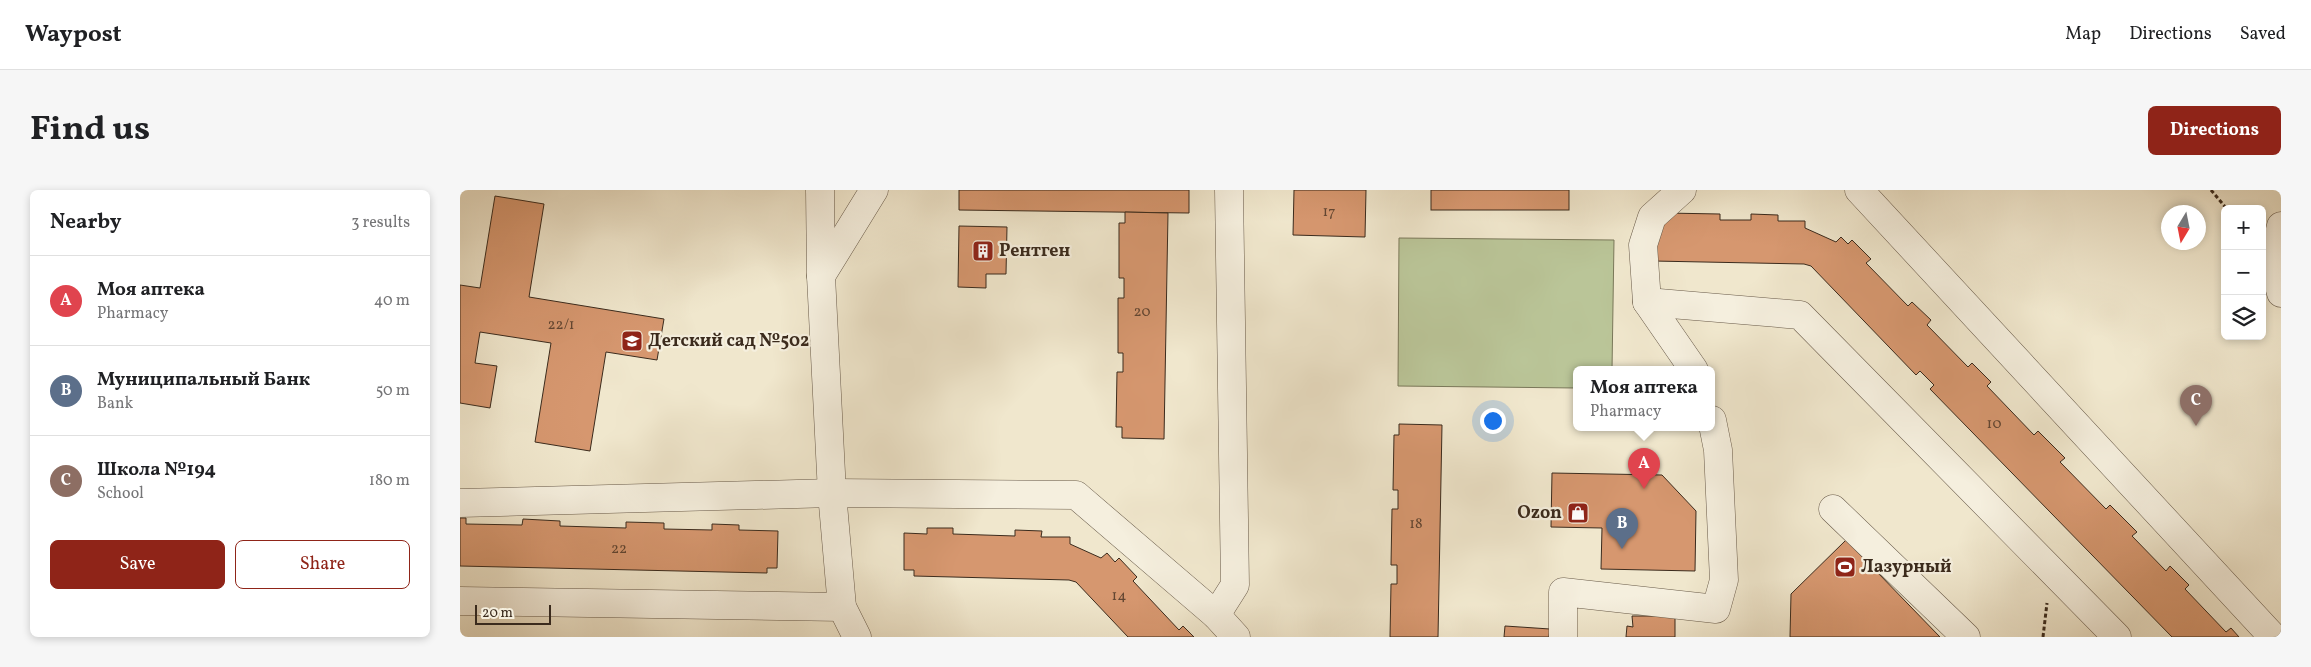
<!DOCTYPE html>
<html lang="en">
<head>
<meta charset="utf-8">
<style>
  body { margin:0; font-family:Vollkorn,serif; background:#f6f6f6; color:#202124 }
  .controls { position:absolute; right:15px; top:15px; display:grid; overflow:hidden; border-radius:8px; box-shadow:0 2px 8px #0003 }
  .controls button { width:45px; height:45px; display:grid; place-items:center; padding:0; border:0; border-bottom:1px solid #e0e0e0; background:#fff; color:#202124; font:25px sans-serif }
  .compass { position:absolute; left:1701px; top:15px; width:45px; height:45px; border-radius:50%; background:#fff; box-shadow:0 2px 8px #0003; rotate:190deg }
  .scale { position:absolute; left:15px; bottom:12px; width:76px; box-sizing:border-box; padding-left:5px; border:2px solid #3b2b1d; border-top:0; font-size:14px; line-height:18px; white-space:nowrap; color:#3b2b1d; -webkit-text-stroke:4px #f5efde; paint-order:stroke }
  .you { position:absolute; left:1032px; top:230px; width:18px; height:18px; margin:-12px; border:4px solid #fff; border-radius:50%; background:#1a73e8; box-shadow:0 0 0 8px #1a73e833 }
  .badge { display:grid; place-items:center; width:32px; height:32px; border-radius:50%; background:#8f2418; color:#fff; font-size:16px; font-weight:700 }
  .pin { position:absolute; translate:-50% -41px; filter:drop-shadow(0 1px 2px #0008) }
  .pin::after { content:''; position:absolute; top:26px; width:18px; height:15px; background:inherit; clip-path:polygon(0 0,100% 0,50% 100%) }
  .popup { position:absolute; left:1113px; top:176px; width:142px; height:65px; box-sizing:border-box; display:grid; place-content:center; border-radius:8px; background:#fff; filter:drop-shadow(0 1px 4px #0005); font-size:16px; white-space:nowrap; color:#757577 }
  .popup b { font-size:19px; color:#202124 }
  .popup::after { content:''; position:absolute; left:50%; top:100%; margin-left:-10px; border:10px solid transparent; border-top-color:#fff }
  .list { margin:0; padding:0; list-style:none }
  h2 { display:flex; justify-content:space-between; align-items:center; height:65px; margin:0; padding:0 20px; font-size:21px }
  h2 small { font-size:16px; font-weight:400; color:#757577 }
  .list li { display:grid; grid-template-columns:32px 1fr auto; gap:15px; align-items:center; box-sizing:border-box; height:90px; padding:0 20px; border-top:1px solid #e0e0e0 }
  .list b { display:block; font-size:19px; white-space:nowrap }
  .list p { margin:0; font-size:16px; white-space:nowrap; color:#757577 }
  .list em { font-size:16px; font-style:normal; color:#757577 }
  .actions { display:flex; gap:10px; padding:15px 20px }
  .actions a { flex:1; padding:11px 0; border:1px solid #8f2418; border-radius:8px; text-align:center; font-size:18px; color:#8f2418 }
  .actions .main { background:#8f2418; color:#fff }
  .icon { flex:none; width:28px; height:28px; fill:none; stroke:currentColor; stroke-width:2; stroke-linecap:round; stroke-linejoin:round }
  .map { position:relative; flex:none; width:1821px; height:447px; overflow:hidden; border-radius:8px }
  header { display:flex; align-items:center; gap:30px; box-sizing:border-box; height:70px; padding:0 25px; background:#fff; border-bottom:1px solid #e0e0e0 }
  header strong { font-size:24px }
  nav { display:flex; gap:28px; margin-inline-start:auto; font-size:18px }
  .intro { display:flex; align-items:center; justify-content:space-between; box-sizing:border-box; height:120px; padding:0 30px }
  h1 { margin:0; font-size:35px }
  .button { padding:12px 22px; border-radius:8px; background:#8f2418; color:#fff; font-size:18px; font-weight:700 }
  main { display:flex; gap:30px; padding:0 30px }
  aside { flex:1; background:#fff; border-radius:8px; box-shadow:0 2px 8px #0003 }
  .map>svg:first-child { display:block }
  .green { fill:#bac598; stroke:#7a785a }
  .building { fill:#d6976f; stroke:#3b2b1d }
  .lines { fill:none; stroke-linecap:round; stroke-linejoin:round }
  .minor-casing { stroke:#685a49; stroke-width:29 }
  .path { stroke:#3b2b1d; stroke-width:3; stroke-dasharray:4 2.5; stroke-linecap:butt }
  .minor { stroke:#f5efde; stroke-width:28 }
  .labels { text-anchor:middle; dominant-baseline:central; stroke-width:4.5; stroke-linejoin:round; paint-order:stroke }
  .number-label { font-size:15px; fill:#624632 }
  .poi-label { font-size:18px; font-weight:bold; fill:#3b2b1d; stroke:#f5efde; text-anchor:start }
</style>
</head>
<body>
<header>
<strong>Waypost</strong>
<nav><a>Map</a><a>Directions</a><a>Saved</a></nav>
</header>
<div class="intro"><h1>Find us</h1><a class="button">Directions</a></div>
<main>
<aside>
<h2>Nearby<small>3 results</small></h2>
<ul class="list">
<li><span class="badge" style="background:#e0444e">A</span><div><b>Моя аптека</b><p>Pharmacy</p></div><em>40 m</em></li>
<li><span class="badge" style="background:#5c6f8a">B</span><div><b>Муниципальный Банк</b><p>Bank</p></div><em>50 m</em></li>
<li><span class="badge" style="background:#8d6e63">C</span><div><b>Школа №194</b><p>School</p></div><em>180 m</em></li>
</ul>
<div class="actions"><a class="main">Save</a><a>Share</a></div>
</aside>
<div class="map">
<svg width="1821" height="447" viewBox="0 0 1821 447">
  <rect width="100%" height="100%" fill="#f0e7cd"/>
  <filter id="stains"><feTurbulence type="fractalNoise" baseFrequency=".004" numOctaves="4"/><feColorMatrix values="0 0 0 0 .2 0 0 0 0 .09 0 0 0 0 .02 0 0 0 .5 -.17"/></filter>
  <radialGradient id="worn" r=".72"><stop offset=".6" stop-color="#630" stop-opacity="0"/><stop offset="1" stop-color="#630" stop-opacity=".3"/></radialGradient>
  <path class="green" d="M939 48 1154 50 1152 180H1116V198L938 196Z"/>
  <g class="building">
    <path d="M499 0H729V23L499 20Z"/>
    <path d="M834 0H906L905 47 833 45Z"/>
    <rect x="971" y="0" width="138" height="20"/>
    <path d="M35 6 84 14 69 107 204 129 197 170 146 162 130 261 75 252 91 153 20 142 15 173 37 176 30 218 0 213V95L20 98Z"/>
    <path d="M665 22 708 23 704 249 662 248V237H656L657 182H663V163H658V108H664V88H659V33H665Z"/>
    <path d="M1205 23 1260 24V30H1291V24L1318 25V31H1345V38L1376 52 1381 47 1388 54 1392 50 1411 69 1406 73 1448 116 1452 112 1471 130 1467 135 1508 177 1512 173 1531 192 1527 196 1574 245 1578 241 1605 268 1600 272 1646 319 1650 315 1677 342 1672 346 1706 381 1710 376 1729 395 1725 399 1766 442 1771 438 1779 447H1712L1470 199 1474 195 1460 181 1456 185 1351 76 1344 74 1193 71 1194 29Z"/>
    <path d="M499 36 547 37 546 84H526V98L498 97Z"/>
    <path d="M939 234 982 235 978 447H930L931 394H937V375H931L932 319H938V300H933L934 245H939Z"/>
    <path d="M1092 283 1202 285 1236 321 1235 381 1141 379 1142 338 1091 337Z"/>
    <path d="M0 328H6V334L62 335 63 329 100 331V336L166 338V332L204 333V339L252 340V334L279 335V340L318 341 317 378H307V383L0 376Z"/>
    <path d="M467 338H493V344L555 346V340L582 341 581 347H610V354L641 368 647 363 655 372 659 368 677 387 673 391 719 440 723 436 734 447H668L616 392 609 390 454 386V380H444V343L467 344Z"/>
    <path d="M1386 350 1480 447H1330L1331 404Z"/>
    <path d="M1172 426H1215V447H1166L1167 436 1173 437Z"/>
    <path d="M1045 436 1090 439 1089 447H1044Z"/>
  </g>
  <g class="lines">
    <g class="minor-casing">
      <g id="minor">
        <path d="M360 0 361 86 372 303 382 417 397 447"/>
        <path d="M1222 0 1192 27 1183 55 1187 112 1234 180"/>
        <path d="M1399 0 1813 447"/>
        <path d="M1821 36 1812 71 1821 103"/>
        <path d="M361 86 414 0"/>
        <path d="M1187 112 1340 125 1657 447"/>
        <path d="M0 313 372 303 616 305 756 425 776 447"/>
        <path d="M1373 319 1506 447"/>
        <path d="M0 411 382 417"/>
        <path d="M756 425 775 395 769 0"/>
        <path d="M1103 447V402L1256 419 1264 390 1258 260 1252 230"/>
      </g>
    </g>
    <g class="path">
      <path d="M1751 0 1767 19"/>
      <path d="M1583 447 1587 413"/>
    </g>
    <use href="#minor" class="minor"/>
  </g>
  <defs>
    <g id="building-square" transform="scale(1.125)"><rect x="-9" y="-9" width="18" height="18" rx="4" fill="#8f2418" stroke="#f5efde"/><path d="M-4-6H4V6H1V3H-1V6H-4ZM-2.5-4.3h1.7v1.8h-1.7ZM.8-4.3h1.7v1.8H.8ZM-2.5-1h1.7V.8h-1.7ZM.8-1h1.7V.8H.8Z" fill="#fff"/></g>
    <g id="school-square" transform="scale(1.125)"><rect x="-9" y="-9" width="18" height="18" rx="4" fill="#8f2418" stroke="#f5efde"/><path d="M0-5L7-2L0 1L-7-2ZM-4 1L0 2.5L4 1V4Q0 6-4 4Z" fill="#fff"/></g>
    <g id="shop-square" transform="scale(1.125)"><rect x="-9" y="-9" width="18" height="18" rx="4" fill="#8f2418" stroke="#f5efde"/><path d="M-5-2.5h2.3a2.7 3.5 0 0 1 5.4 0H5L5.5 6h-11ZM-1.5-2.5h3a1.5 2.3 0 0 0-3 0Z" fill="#fff"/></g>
    <g id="stadium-square" transform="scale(1.125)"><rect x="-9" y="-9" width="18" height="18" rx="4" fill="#8f2418" stroke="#f5efde"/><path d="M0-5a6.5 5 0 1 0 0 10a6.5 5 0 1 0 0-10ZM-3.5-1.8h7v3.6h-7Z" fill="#fff"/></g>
  </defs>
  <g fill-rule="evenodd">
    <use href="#building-square" x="523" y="61"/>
    <use href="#school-square" x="172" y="151"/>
    <use href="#shop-square" x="1118" y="323"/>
    <use href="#stadium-square" x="1385" y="377"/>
  </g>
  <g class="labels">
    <g class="number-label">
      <text x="869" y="22">17</text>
      <text x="682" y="122">20</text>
      <text x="101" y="135">22/1</text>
      <text x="1534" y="234">10</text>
      <text x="956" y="334">18</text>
      <text x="159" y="359">22</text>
      <text x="659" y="406">14</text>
    </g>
    <g class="poi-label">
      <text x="539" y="61">Рентген</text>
      <text x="188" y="151">Детский сад №502</text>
      <text x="1102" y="323" text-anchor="end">Ozon</text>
      <text x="1401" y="377">Лазурный</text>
    </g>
  </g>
  <rect width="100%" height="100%" filter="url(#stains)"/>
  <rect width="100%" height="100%" fill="url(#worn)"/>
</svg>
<div class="controls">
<button>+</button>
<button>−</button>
<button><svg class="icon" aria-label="layers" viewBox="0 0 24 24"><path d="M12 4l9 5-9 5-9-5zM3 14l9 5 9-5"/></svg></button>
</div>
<svg class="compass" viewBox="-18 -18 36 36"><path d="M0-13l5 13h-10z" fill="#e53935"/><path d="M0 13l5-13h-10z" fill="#757577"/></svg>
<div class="scale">20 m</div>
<div class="you"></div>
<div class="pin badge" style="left:1184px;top:299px;background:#e0444e">A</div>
<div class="popup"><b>Моя аптека</b>Pharmacy</div>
<div class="pin badge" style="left:1162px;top:359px;background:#5c6f8a">B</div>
<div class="pin badge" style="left:1736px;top:236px;background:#8d6e63">C</div>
</div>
</main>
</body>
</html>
